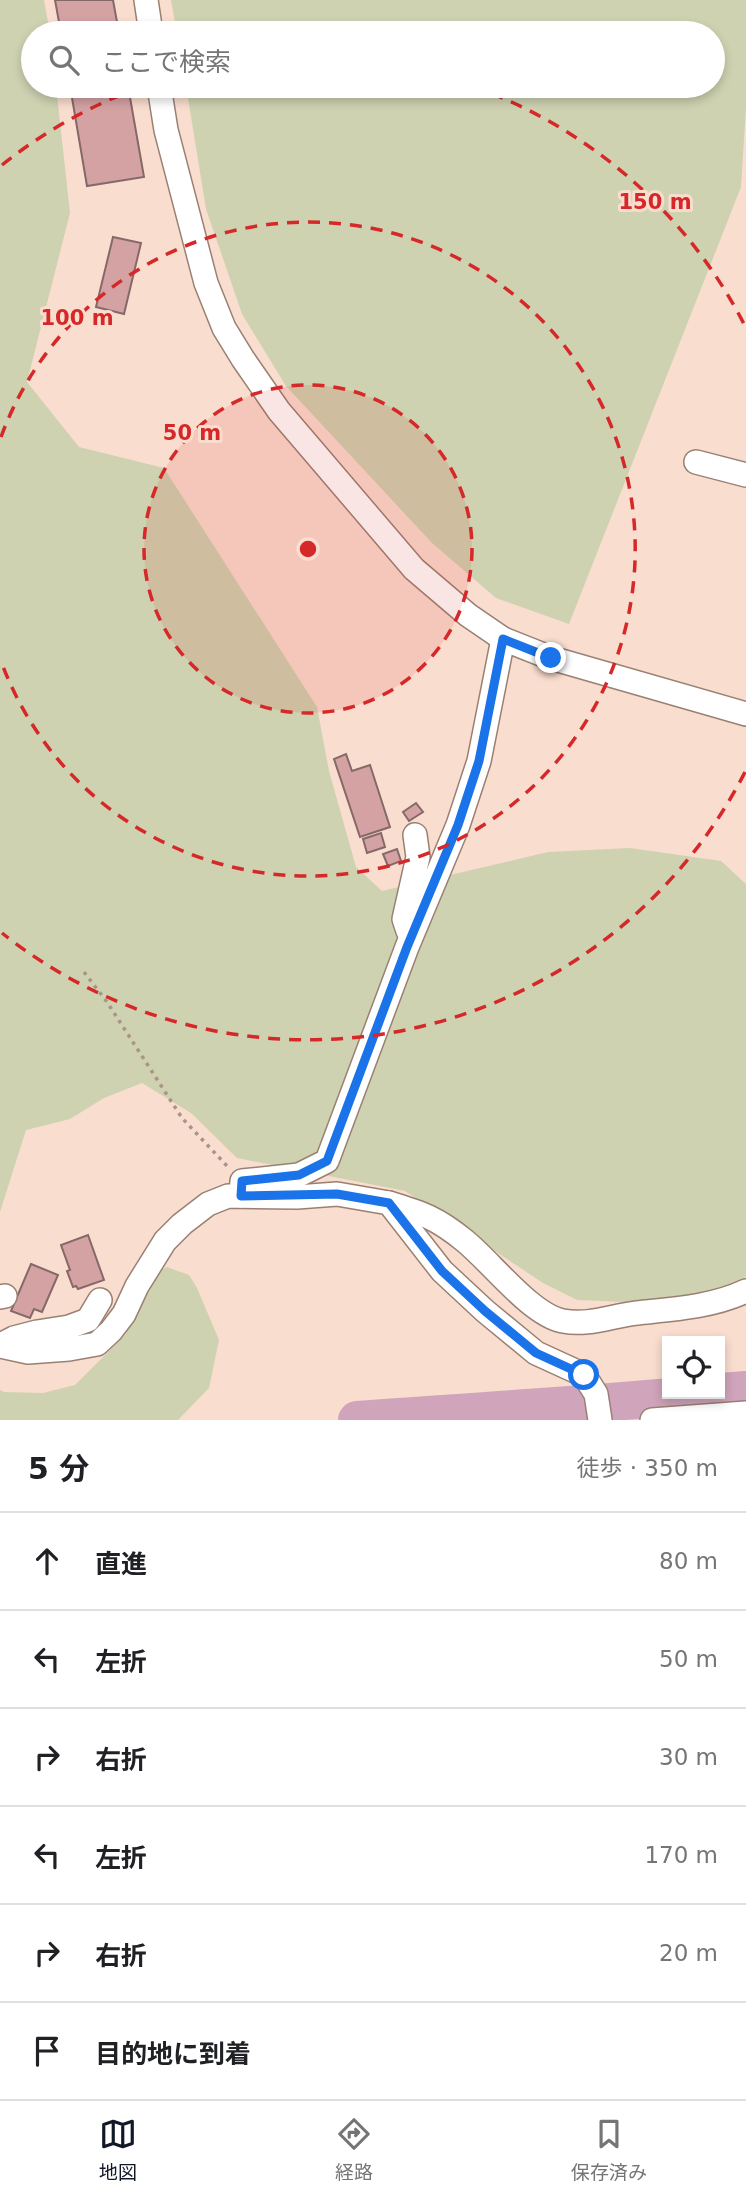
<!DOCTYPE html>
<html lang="ja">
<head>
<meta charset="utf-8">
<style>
  body { margin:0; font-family:"DejaVu Sans","Noto Sans JP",sans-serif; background:#f6f6f6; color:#202124 }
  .controls { position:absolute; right:21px; bottom:21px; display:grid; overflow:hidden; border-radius:0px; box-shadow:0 4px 10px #0003 }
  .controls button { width:63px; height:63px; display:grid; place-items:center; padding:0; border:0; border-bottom:2px solid #e0e0e0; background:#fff; color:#202124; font:35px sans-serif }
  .stop { position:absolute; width:21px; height:21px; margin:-16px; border:5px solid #1a73e8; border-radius:50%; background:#fff }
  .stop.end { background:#1a73e8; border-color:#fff; box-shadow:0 2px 7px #0008 }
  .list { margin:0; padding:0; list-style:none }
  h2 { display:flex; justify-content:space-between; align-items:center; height:91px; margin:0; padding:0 28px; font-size:30px }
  h2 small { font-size:23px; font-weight:400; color:#757577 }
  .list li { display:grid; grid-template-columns:46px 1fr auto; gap:21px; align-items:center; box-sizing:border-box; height:98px; padding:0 28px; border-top:2px solid #e0e0e0 }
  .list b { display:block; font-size:26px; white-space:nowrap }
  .list em { font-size:23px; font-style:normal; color:#757577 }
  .icon { flex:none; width:38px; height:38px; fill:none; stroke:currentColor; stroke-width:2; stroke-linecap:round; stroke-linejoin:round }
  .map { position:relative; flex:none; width:746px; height:1420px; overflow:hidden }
  .search { position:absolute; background:#fff; box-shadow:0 4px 10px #0003; left:21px; right:21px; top:21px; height:77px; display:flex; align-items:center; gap:18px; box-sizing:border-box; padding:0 24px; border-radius:38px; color:#757577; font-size:26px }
  .sheet { height:679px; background:#fff }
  nav { display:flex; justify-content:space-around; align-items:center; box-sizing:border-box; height:98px; border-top:2px solid #e0e0e0; background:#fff; font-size:19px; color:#757577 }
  nav a { display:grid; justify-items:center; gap:4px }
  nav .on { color:#111827 }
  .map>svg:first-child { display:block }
  .green { fill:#ced2b1 }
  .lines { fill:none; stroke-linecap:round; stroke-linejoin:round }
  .river { stroke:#d0a4bb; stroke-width:38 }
  .building { fill:#d4a2a3; stroke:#856969; stroke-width:2 }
  .minor-casing { stroke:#998073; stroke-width:26 }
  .path { stroke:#a99489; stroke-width:3.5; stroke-dasharray:3.5 5; stroke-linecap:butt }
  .minor { stroke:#fff; stroke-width:23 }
  .route { stroke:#1a73e8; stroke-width:9 }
  .ring { fill:none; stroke:#d62828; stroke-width:3.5; stroke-dasharray:12 9 }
  .centre { fill:#d62828; stroke:#f9ddcf; stroke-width:3.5 }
  .ring-label { font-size:21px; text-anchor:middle; font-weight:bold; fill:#d62828; stroke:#f9ddcf; stroke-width:6; stroke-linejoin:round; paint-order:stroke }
</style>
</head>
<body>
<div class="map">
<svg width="746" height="1420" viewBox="0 0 746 1420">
  <rect width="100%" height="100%" fill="#f9ddcf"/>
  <g class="green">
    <path d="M0 0H44L50 33H33V86H56L70 213 27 382 79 447 164 468 317 707 329 771 356 867 382 891 548 852 630 848 721 861 746 884V1277L701 1295 627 1302 577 1300 543 1283 405 1191 237 1158 191 1113 142 1083 104 1098 70 1119 26 1130 0 1212Z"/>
    <path d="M171 0H746V107L741 187 569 624 496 598 432 543 286 386 242 314 206 209 186 86H713V33H177Z"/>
    <path d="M167 1267 189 1275 197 1288 219 1340 209 1388 178 1420H0V1390L4 1392 43 1393 75 1385 126 1334 146 1288 155 1273Z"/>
  </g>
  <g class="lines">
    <g class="river">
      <path d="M720 1392 746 1390"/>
      <path d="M357 1420C474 1411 590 1405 706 1394"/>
    </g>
  </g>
  <g class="building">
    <path d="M55 0H113L119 33H61Z"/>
    <path d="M70 86H128L144 177 87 186Z"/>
    <path d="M113 237 141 243 124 314 96 307Z"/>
    <path d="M346 754 352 771 370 765 390 827 360 837 334 759Z"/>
    <path d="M416 803 423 812 409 821 403 812Z"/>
    <path d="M381 833 385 847 367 853 363 839Z"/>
    <path d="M397 849 401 861 388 866 383 854Z"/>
    <path d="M88 1235 104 1280 78 1289 76 1286 73 1287 67 1271 70 1270 61 1245Z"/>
    <path d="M31 1264 58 1275 42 1312 34 1309 30 1318 11 1311Z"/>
  </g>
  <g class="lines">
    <g class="minor-casing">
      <g id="minor">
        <path d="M146 0 151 33"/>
        <path d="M159 86 166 130 206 283 224 328 243 359 279 411 414 569 468 615 503 639"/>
        <path d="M696 462 746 475"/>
        <path d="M408 931 404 919 418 857 415 835"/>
        <path d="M241 1196 242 1181 299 1175 327 1161 407 947 458 825 479 761 503 639 551 658 746 714"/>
        <path d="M389 1203C422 1213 437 1218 465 1241 491 1262 531 1315 563 1321 588 1326 611 1316 637 1313 674 1309 712 1307 746 1291"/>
        <path d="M0 1297 5 1296"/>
        <path d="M0 1345 14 1338 37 1332 69 1327 88 1320 100 1300"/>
        <path d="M0 1346 28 1352 69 1349 97 1344 111 1331 124 1314 137 1286 165 1241 182 1224 208 1204 228 1196 297 1197 337 1194 389 1203 442 1271 485 1311 536 1353 584 1375 596 1394 600 1420"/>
        <path d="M652 1420 746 1413"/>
      </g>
    </g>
    <path class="path" d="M84 972 107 1002 182 1118 228 1167"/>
    <use href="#minor" class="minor"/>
  </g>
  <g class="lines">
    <path class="route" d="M551 658 503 639 479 761 458 825 407 947 327 1161 299 1175 242 1181 241 1196 337 1194 389 1203 442 1271 485 1311 536 1353 584 1375"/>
  </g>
  <circle cx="308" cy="549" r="164" fill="#d62828" fill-opacity=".12"/>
  <g class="ring">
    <circle cx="308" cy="549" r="164"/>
    <path d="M1 437A327 327 0 1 1 1 661"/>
    <path d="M745 772A491 491 0 0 1 2 933M2 165A491 491 0 0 1 144 86M472 86A491 491 0 0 1 745 326"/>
  </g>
  <circle cx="308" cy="549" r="10" class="centre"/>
  <g class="ring-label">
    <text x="655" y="209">150 m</text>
    <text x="77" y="325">100 m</text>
    <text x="192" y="440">50 m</text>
  </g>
</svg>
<div class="controls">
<button><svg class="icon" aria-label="locate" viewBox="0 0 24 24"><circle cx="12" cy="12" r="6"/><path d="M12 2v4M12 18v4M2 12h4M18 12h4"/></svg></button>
</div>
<div class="stop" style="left:584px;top:1375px"></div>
<div class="stop end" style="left:551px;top:658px"></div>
<div class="search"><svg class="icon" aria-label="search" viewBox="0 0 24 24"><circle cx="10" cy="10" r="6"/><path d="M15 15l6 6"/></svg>ここで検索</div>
</div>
<section class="sheet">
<h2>5 分<small>徒歩 · 350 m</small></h2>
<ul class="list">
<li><svg class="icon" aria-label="ahead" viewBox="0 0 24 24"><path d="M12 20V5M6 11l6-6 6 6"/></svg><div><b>直進</b></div><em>80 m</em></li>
<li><svg class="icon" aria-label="left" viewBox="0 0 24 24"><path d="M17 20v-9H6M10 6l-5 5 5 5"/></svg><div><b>左折</b></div><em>50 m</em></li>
<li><svg class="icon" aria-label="right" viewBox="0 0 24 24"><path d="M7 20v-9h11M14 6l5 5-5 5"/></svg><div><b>右折</b></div><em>30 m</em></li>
<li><svg class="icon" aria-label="left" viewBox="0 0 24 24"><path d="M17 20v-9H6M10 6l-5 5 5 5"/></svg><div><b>左折</b></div><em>170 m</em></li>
<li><svg class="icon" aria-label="right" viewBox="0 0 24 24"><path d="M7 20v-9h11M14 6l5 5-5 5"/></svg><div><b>右折</b></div><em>20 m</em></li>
<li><svg class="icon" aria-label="arrive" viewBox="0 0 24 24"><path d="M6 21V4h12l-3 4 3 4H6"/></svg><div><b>目的地に到着</b></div></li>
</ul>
</section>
<nav>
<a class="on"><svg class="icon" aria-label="map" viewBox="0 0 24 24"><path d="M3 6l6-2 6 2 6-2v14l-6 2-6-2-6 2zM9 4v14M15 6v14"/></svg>地図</a>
<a><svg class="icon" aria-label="directions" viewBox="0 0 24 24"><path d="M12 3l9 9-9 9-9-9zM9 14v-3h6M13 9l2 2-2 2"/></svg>経路</a>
<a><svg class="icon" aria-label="saved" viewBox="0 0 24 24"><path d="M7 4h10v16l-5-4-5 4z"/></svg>保存済み</a>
</nav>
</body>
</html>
